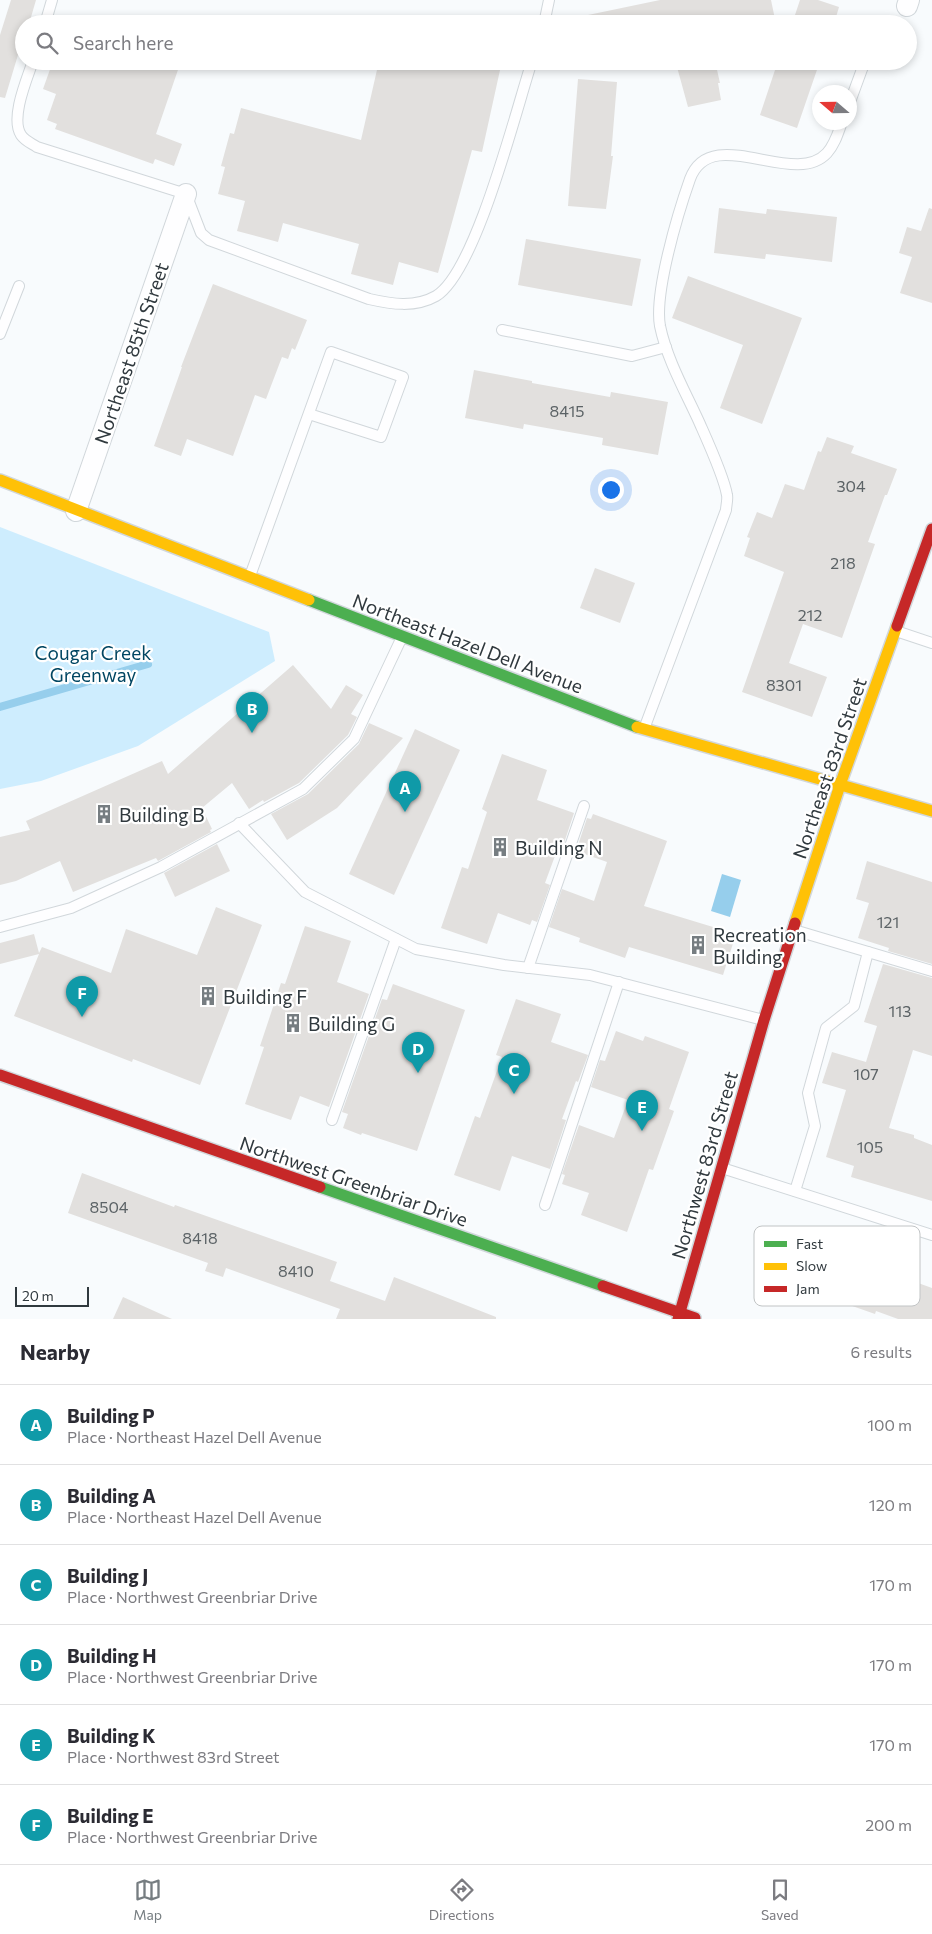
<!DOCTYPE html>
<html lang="en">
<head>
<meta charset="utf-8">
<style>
  body { margin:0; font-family:Commissioner,sans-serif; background:#f7f7f7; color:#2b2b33 }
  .compass { position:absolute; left:812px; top:85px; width:45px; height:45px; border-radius:50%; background:#fff; box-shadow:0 2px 8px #0003; rotate:290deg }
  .scale { position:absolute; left:15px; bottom:12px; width:74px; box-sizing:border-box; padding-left:5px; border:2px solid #30393e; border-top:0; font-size:14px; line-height:18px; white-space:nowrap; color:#30393e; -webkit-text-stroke:4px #fff; paint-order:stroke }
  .you { position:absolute; left:610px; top:489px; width:18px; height:18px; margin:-12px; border:4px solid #fff; border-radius:50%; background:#1a73e8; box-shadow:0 0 0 8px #1a73e833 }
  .badge { display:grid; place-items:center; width:32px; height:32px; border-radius:50%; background:#767d81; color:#fff; font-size:16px; font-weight:700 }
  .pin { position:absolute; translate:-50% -41px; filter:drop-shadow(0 1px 2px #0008) }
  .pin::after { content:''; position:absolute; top:26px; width:18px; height:15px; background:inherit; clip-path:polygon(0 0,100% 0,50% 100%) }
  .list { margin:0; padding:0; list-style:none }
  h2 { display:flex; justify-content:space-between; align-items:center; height:65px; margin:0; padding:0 20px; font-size:21px }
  h2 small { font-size:16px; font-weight:400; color:#7c7c81 }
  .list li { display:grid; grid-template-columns:32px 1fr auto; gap:15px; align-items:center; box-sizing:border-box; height:80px; padding:0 20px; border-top:1px solid #e1e1e2 }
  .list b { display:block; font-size:19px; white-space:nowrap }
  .list p { margin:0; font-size:16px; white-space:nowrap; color:#7c7c81 }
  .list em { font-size:16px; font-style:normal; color:#7c7c81 }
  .icon { flex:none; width:28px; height:28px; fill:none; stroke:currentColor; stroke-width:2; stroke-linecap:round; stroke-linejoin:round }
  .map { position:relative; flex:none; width:932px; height:1319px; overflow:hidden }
  .search { position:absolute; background:#fff; box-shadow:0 2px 8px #0003; left:15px; right:15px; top:15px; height:55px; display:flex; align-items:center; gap:12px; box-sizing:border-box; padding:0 18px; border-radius:28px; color:#7c7c81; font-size:19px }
  .sheet { height:545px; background:#fff }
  nav { display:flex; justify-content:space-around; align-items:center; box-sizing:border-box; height:70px; border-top:1px solid #e1e1e2; background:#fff; font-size:14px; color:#7c7c81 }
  nav a { display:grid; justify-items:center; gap:2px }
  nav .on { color:#767d81 }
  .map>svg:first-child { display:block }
  .green { fill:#ceedfe }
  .water { fill:#96ceec }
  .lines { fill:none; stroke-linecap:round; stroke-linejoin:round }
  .stream { stroke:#96ceec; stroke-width:8 }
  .building { fill:#e2e0de }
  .lane-casing { stroke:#d1d7db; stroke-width:12 }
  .street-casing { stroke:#d1d7db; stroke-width:22 }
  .fast-casing { stroke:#d1d7db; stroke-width:14 }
  .slow-casing { stroke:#d1d7db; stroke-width:14 }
  .jam-casing { stroke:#d1d7db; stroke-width:14 }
  .lane { stroke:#fefeff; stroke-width:10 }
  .street { stroke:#fefeff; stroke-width:20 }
  .fast { stroke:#4caf50; stroke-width:11 }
  .slow { stroke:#ffc107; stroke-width:11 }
  .jam { stroke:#c62828; stroke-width:11 }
  .labels { text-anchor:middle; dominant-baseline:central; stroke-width:4.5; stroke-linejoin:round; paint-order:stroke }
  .number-label { font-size:16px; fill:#5c6366 }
  .street-label { font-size:19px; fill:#30393e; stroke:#fff }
  .park-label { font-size:19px; fill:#014662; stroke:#fff }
  .poi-label { font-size:19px; fill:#30393e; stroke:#fff; text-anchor:start }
  .key { fill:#fff; stroke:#c1c4c5; stroke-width:1 }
  .key-label { font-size:14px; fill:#30393e }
</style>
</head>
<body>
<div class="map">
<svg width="932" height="1319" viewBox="0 0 932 1319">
  <rect width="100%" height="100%" fill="#f8fbfd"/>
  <path class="green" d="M0 527 269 632 275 661 138 746 41 781 0 789Z"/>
  <path class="water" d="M722 874 741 880 730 917 711 911Z"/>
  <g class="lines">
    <path class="stream" d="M0 707 148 664"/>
  </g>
  <g class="building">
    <path d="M11 0H36L29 24H24V35L5 98 0 97V35Z"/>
    <path d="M660 0H771L776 24H589L588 15Z"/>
    <path d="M800 0H818L839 7 834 24H792Z"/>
    <path d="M53 61H181L156 134 182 144 174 166 155 159 153 164 55 129 57 124 47 120 56 94 43 89Z"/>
    <path d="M379 61H502L482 152 472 150 438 273 399 262 393 285 351 274 359 244 283 223 278 242 237 231 245 201 218 194 225 167 221 166 230 133 234 134 241 108 361 140Z"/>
    <path d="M703 61H715L720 83H718L721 100 688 107 677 67Z"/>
    <path d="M778 61H820L797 128 760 115Z"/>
    <path d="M578 79 617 82 611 156H613L606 209 568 206Z"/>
    <path d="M719 208 766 214 767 209 837 217 832 262 766 254 765 259 714 253Z"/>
    <path d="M929 208 932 209V303L900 293 912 257 899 253 907 227 921 231Z"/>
    <path d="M526 239 641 259 632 306 518 285Z"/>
    <path d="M688 276 802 318 762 424 720 408 743 345 672 318Z"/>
    <path d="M213 284 307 320 295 350 292 348 288 359 282 357 266 399 255 395 233 456 187 439 181 456 154 446 182 367H181Z"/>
    <path d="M474 370 532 381V383L610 397 611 392 668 402 658 455 602 445 603 438 524 424 523 429 465 418Z"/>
    <path d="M827 437 854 446 851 453 897 469 887 495H885L868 542 875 544 842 638 803 624 789 663 827 677 812 717 742 692 784 572 744 556 750 538 747 537 757 512 772 518 785 484 804 490 818 451 821 452Z"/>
    <path d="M595 568 635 583 620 623 580 608Z"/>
    <path d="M293 665 331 709 346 685 363 695 351 714 357 717 348 735 299 783 264 802 263 800 249 809 232 783 202 808 212 829 210 830 211 832 158 861 156 858 73 892 60 861 16 881 0 885V837L30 830 26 821 162 761 168 774Z"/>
    <path d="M369 723 403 738 337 808 287 840 271 814 308 794 359 744Z"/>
    <path d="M415 729 460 750 394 895 349 874Z"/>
    <path d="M502 754 547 770 537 800 574 813 563 846 559 845 545 883 550 885 537 922 532 920 530 925 498 913 487 944 441 928 462 867 468 869 487 812 482 809Z"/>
    <path d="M593 814 667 841 644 906 736 934 723 975 629 947 625 958 579 942 580 938 549 927 562 889 594 901 607 862 576 851 587 818 591 819Z"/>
    <path d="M217 844 230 871 175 897 164 873Z"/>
    <path d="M867 861 932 882V964L888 951 889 948 858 938 869 903 856 899Z"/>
    <path d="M216 907 262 925 200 1085 133 1059 132 1062 14 1016 39 954 0 964V943L34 934 39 953 42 947 111 973 126 929 197 955Z"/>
    <path d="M305 926 351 941 337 982 369 994 329 1107 300 1096 291 1120 245 1104 264 1047 260 1046 281 983 285 984Z"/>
    <path d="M883 964 932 978V1056L913 1050 889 1128 914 1135V1138L932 1145V1201L851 1177 854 1166 826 1157 846 1090 822 1083 832 1052 866 1062 877 1026 864 1022Z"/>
    <path d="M393 984 465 1010 417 1151 362 1133 361 1135 343 1128 348 1114 342 1112 382 999 387 1000Z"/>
    <path d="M516 999 561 1014 551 1042 588 1055 578 1082 576 1081 562 1119 566 1120 550 1169 512 1156 500 1191 454 1175 475 1116 480 1118 502 1057 496 1055Z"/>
    <path d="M616 1031 643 1041 645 1036 689 1052 669 1109 674 1111 653 1170 649 1169 627 1232 581 1215 589 1193 562 1184 565 1175 562 1174 579 1125 614 1138 628 1100 591 1087 600 1060 605 1061Z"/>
    <path d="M82 1173 174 1207 175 1205 337 1262 330 1281 385 1301 394 1277 496 1317V1319H336L340 1309 226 1268 223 1277 205 1271 208 1263 68 1213Z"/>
    <path d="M856 1228 884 1237 874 1267 932 1288V1319H898L876 1311 875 1314 801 1288 813 1252 845 1263Z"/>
    <path d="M123 1297 172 1319H113Z"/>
  </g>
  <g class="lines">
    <g class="lane-casing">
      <g id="lane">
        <path d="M45 24 52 0"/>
        <path d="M544 24 549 0"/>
        <path d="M33 61C27 79 10 118 21 135 25 141 31 143 37 147L186 194 201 233 209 240 369 299C391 304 415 308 436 296 476 272 516 110 532 61"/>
        <path d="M850 102 865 61"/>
        <path d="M502 330 632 356 666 347"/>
        <path d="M0 334 19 286"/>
        <path d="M250 576 331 352 403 377 381 437 309 414"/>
        <path d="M896 631 932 643"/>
        <path d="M644 729 726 510C726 506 728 500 727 495 724 477 708 442 700 424 686 393 667 360 660 326 654 293 678 213 690 179 711 122 794 189 827 153 835 144 838 133 842 122"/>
        <path d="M239 823 305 892 416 949 504 965 590 975 763 1020"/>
        <path d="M0 927 71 908 161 867 303 789 354 739 402 637"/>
        <path d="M794 930 932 971"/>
        <path d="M528 968 584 806"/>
        <path d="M332 1120 396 939"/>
        <path d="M722 1168 932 1235"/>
        <path d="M795 1191 815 1126 808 1093 826 1028 854 1006 868 952"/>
        <path d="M545 1205 619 982"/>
      </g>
    </g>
    <g class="street-casing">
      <g id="street">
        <path d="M907 6 909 0"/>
        <path d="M76 511 186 194"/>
      </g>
    </g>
    <g class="fast-casing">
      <g id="fast">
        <path d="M309 600 637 727"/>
        <path d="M320 1187 603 1286"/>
      </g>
    </g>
    <g class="slow-casing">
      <g id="slow">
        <path d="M0 480 309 600"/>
        <path d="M637 727 932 811"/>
        <path d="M795 923 840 785 897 626"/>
      </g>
    </g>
    <g class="jam-casing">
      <g id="jam">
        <path d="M897 626 932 529"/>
        <path d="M0 1075 320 1187"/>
        <path d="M603 1286 695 1318"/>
        <path d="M678 1319 764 1020 795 923"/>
      </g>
    </g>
    <use href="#lane" class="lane"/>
    <use href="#street" class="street"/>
    <use href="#fast" class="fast"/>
    <use href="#slow" class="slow"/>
    <use href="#jam" class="jam"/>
  </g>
  <defs>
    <g id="building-bare" transform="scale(1.5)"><path d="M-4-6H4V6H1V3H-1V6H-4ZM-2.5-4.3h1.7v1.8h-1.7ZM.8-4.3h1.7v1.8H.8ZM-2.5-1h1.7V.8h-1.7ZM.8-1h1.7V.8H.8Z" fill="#767d81" stroke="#fff" stroke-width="2.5" paint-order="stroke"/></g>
  </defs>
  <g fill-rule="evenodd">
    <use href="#building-bare" x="104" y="814"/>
    <use href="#building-bare" x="500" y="847"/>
    <use href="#building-bare" x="698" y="945"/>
    <use href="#building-bare" x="208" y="996"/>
    <use href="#building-bare" x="293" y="1023"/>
  </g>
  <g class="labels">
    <g class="number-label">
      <text x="567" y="410">8415</text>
      <text x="851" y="485">304</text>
      <text x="843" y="562">218</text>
      <text x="810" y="614">212</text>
      <text x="784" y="684">8301</text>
      <text x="888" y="921">121</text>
      <text x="900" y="1010">113</text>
      <text x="866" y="1073">107</text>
      <text x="870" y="1146">105</text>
      <text x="109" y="1206">8504</text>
      <text x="200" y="1237">8418</text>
      <text x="296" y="1270">8410</text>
    </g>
    <g class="street-label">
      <text transform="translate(131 353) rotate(-71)">Northeast 85th Street</text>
      <text transform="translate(468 643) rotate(21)">Northeast Hazel Dell Avenue</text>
      <text transform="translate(829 768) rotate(-71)">Northeast 83rd Street</text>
      <text transform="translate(704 1165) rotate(-74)">Northwest 83rd Street</text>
      <text transform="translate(354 1181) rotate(19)">Northwest Greenbriar Drive</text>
    </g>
    <g class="park-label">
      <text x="93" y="652">Cougar Creek<tspan x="93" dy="22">Greenway</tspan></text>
    </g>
    <g class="poi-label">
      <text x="119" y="814">Building B</text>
      <text x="515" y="847">Building N</text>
      <text x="713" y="934">Recreation<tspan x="713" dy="22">Building</tspan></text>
      <text x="223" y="996">Building F</text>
      <text x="308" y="1023">Building G</text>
    </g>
  </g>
  <rect x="754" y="1226" width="166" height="80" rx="8" class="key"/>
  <rect x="764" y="1241" width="23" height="6" fill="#4caf50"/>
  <rect x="764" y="1263" width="23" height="7" fill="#ffc107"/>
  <rect x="764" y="1286" width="23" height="6" fill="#c62828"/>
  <g class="key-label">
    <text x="796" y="1249">Fast</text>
    <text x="796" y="1271">Slow</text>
    <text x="796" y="1294">Jam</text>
  </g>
</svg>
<svg class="compass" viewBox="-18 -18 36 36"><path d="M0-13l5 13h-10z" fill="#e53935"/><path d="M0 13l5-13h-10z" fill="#7c7c81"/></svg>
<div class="scale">20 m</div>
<div class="you"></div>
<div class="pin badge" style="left:405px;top:812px;background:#0f9aa8">A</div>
<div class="pin badge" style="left:252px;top:733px;background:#0f9aa8">B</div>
<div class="pin badge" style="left:514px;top:1094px;background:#0f9aa8">C</div>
<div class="pin badge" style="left:418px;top:1073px;background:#0f9aa8">D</div>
<div class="pin badge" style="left:642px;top:1131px;background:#0f9aa8">E</div>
<div class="pin badge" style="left:82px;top:1017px;background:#0f9aa8">F</div>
<div class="search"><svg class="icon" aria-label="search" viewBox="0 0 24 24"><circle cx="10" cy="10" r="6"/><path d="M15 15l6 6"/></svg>Search here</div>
</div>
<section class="sheet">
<h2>Nearby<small>6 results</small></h2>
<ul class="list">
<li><span class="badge" style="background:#0f9aa8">A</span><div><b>Building P</b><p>Place · Northeast Hazel Dell Avenue</p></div><em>100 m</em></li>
<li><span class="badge" style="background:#0f9aa8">B</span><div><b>Building A</b><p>Place · Northeast Hazel Dell Avenue</p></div><em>120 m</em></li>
<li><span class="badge" style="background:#0f9aa8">C</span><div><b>Building J</b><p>Place · Northwest Greenbriar Drive</p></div><em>170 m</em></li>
<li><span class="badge" style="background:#0f9aa8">D</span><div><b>Building H</b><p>Place · Northwest Greenbriar Drive</p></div><em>170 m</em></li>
<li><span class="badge" style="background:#0f9aa8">E</span><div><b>Building K</b><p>Place · Northwest 83rd Street</p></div><em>170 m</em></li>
<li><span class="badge" style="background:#0f9aa8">F</span><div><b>Building E</b><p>Place · Northwest Greenbriar Drive</p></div><em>200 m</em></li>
</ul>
</section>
<nav>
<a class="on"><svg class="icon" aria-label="map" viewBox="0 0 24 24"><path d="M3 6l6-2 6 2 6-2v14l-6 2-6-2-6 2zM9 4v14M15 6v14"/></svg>Map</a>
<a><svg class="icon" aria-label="directions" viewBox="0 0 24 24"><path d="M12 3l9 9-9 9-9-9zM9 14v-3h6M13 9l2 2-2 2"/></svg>Directions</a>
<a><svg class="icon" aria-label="saved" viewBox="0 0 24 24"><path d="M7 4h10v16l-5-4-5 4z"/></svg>Saved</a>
</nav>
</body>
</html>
